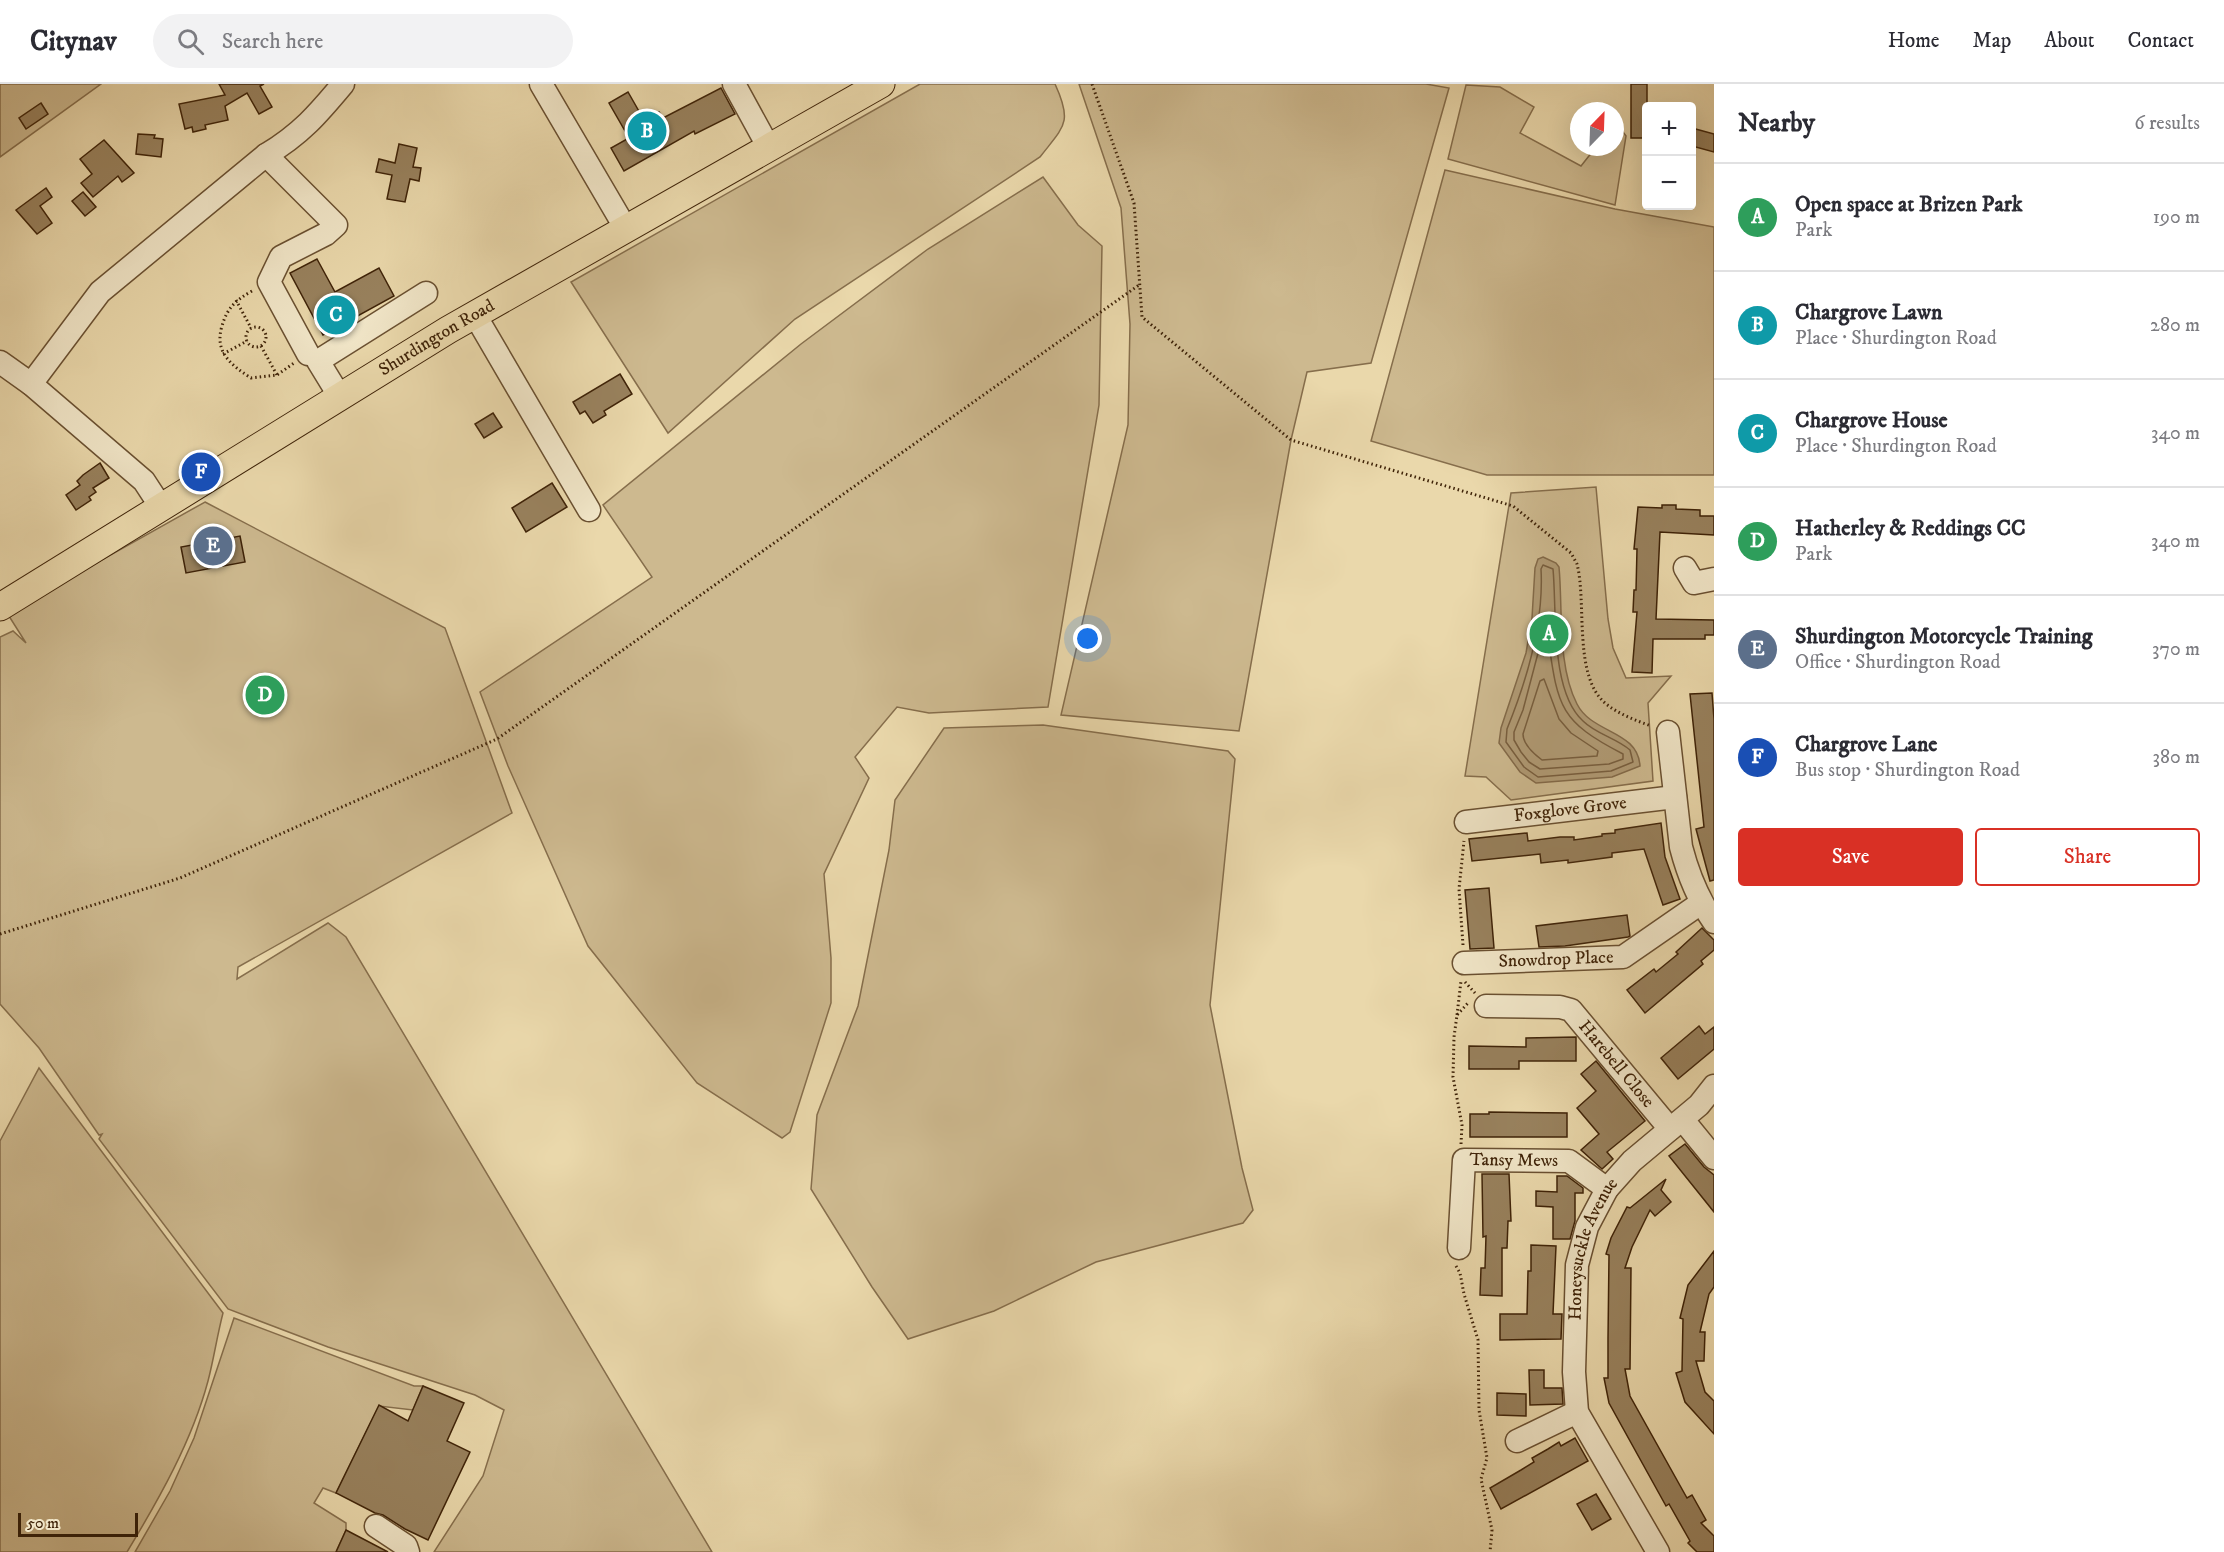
<!DOCTYPE html>
<html lang="en">
<head>
<meta charset="utf-8">
<style>
  body { margin:0; font-family:"IM FELL DW Pica",serif; background:#f2f2f3; color:#2b2b33 }
  .controls { position:absolute; right:18px; top:18px; display:grid; overflow:hidden; border-radius:6px; box-shadow:0 6px 24px #0002 }
  .controls button { width:54px; height:54px; display:grid; place-items:center; padding:0; border:0; border-bottom:2px solid #e1e1e2; background:#fff; color:#2b2b33; font:30px sans-serif }
  .compass { position:absolute; left:1570px; top:18px; width:54px; height:54px; border-radius:50%; background:#fff; box-shadow:0 6px 24px #0002; rotate:23deg }
  .scale { position:absolute; left:18px; bottom:15px; width:120px; box-sizing:border-box; padding-left:6px; border:3px solid #3f2308; border-top:0; font-size:16px; line-height:21px; white-space:nowrap; color:#3f2308; -webkit-text-stroke:4px #f1e6c8; paint-order:stroke }
  .you { position:absolute; left:1088px; top:555px; width:21px; height:21px; margin:-15px; border:4px solid #fff; border-radius:50%; background:#1a73e8; box-shadow:0 0 0 9px #1a73e833 }
  .badge { display:grid; place-items:center; width:39px; height:39px; border-radius:50%; background:#d93025; color:#fff; font-size:20px; font-weight:700 }
  .pin { position:absolute; translate:-50% -50%; border:3px solid #fff; box-shadow:0 2px 6px #0006 }
  .list { margin:0; padding:0; list-style:none }
  h2 { display:flex; justify-content:space-between; align-items:center; height:78px; margin:0; padding:0 24px; font-size:26px }
  h2 small { font-size:20px; font-weight:400; color:#7c7c81 }
  .list li { display:grid; grid-template-columns:39px 1fr auto; gap:18px; align-items:center; box-sizing:border-box; height:108px; padding:0 24px; border-top:2px solid #e1e1e2 }
  .list b { display:block; font-size:22px; white-space:nowrap }
  .list p { margin:0; font-size:20px; white-space:nowrap; color:#7c7c81 }
  .list em { font-size:20px; font-style:normal; color:#7c7c81 }
  .actions { display:flex; gap:12px; padding:18px 24px }
  .actions a { flex:1; padding:14px 0; border:2px solid #d93025; border-radius:6px; text-align:center; font-size:21px; color:#d93025 }
  .actions .main { background:#d93025; color:#fff }
  .icon { flex:none; width:33px; height:33px; fill:none; stroke:currentColor; stroke-width:2; stroke-linecap:round; stroke-linejoin:round }
  .map { position:relative; flex:none; width:1714px; height:1468px; overflow:hidden }
  header { display:flex; align-items:center; gap:36px; box-sizing:border-box; height:84px; padding:0 30px; background:#fff; border-bottom:2px solid #e1e1e2 }
  header strong { font-size:28px }
  nav { display:flex; gap:33px; margin-inline-start:auto; font-size:21px }
  .search { width:420px; height:54px; background:#f2f2f3; display:flex; align-items:center; gap:15px; box-sizing:border-box; padding:0 21px; border-radius:33px; color:#7c7c81; font-size:22px }
  main { display:flex }
  aside { flex:1; background:#fff }
  .map>svg:first-child { display:block }
  .green { fill:#cdb98f; stroke:#866e4c; stroke-width:1.5 }
  .water { fill:#b09a74; stroke:#836a49; stroke-width:1.5 }
  .lines { fill:none; stroke-linecap:round; stroke-linejoin:round }
  .shore { stroke:#785e3e; stroke-width:1.5 }
  .building { fill:#98815d; stroke:#3f2308; stroke-width:1.5 }
  .minor-casing { stroke:#6a5031; stroke-width:25 }
  .major-casing { stroke:#3f2308; stroke-width:29 }
  .path { stroke:#3f2308; stroke-width:3; stroke-dasharray:1.5 3; stroke-linecap:butt }
  .minor { stroke:#f1e6c8; stroke-width:22 }
  .major { stroke:#ead8ab; stroke-width:27 }
  .labels { text-anchor:middle; dominant-baseline:central; stroke-width:6; stroke-linejoin:round; paint-order:stroke }
  .street-label { font-size:18px; fill:#3f2308; stroke:#f1e6c8 }
</style>
</head>
<body>
<header>
<strong>Citynav</strong>
<div class="search"><svg class="icon" aria-label="search" viewBox="0 0 24 24"><circle cx="10" cy="10" r="6"/><path d="M15 15l6 6"/></svg>Search here</div>
<nav><a>Home</a><a>Map</a><a>About</a><a>Contact</a></nav>
</header>
<main>
<div class="map">
<svg width="1714" height="1468" viewBox="0 0 1714 1468">
  <rect width="100%" height="100%" fill="#ead8ab"/>
  <filter id="stains"><feTurbulence type="fractalNoise" baseFrequency=".00333" numOctaves="4"/><feColorMatrix values="0 0 0 0 .2 0 0 0 0 .09 0 0 0 0 .02 0 0 0 .5 -.17"/></filter>
  <radialGradient id="worn" r=".72"><stop offset=".6" stop-color="#630" stop-opacity="0"/><stop offset="1" stop-color="#630" stop-opacity=".3"/></radialGradient>
  <g class="green">
    <path d="M0 0H101L0 73Z"/>
    <path d="M920 0H1055C1073 39 1064 42 1040 73L795 235 668 349 571 198Z"/>
    <path d="M1079 0H1426L1449 4 1371 279 1307 288 1291 356 1239 647 1061 631 1128 341 1130 240 1121 124Z"/>
    <path d="M1466 1 1500 3 1534 23 1520 49 1581 82 1596 63H1615V42L1617 40 1626 52 1615 121 1448 75Z"/>
    <path d="M1445 86 1615 125 1714 143V391H1487L1371 357Z"/>
    <path d="M1043 93 1078 141 1102 162 1099 321 1048 623 929 629 897 623 855 673 869 694 824 790 831 874V919L790 1048 782 1054 697 999 588 862 508 682 480 608 652 493 603 421 801 260 928 165Z"/>
    <path d="M1596 403 1608 535 1613 564 1626 594 1671 592 1648 619 1653 697 1511 716 1486 693 1465 692 1511 409Z"/>
    <path d="M205 418 445 544 512 729 238 883 237 895 328 839 346 853 712 1468H434L483 1392 504 1326 475 1311 328 1263 228 1225 99 1055 102 1050 99 1051 39 964 0 920V553L13 547 26 559 7 529Z"/>
    <path d="M1043 641 1228 667 1235 675 1210 921 1242 1084 1253 1126 1243 1139 1096 1178 994 1227 908 1255 872 1203 811 1105 817 1031 858 922 889 766 895 716 944 644Z"/>
    <path d="M39 984 223 1229C217 1252 214 1274 208 1297 192 1357 159 1415 127 1468H0V1057Z"/>
    <path d="M234 1234 414 1302H423L413 1326 379 1322 336 1409 323 1404 314 1419 346 1439V1446L336 1468H135L170 1407 194 1354Z"/>
  </g>
  <path class="water" d="M1543 473 1556 479 1559 483C1563 525 1557 581 1577 620 1592 650 1638 646 1640 682L1612 693 1536 699 1520 688 1499 659 1501 644 1526 569 1532 534 1535 484 1538 475Z"/>
  <g class="lines">
    <g class="shore">
      <path d="M1543 481 1553 485C1557 527 1550 607 1583 637 1596 650 1616 654 1630 666L1633 678 1611 687 1538 693 1524 683 1506 658 1507 645C1527 596 1544 539 1541 485Z"/>
      <path d="M1546 552 1548 554C1558 623 1559 637 1623 670V675L1609 680 1540 685 1529 678 1521 668 1514 656V648L1523 626 1542 554Z"/>
      <path d="M1544 595 1559 635 1571 649 1598 667 1597 672 1542 676C1534 670 1523 660 1523 650L1540 597Z"/>
    </g>
  </g>
  <g class="building">
    <path d="M219 0H264L260 2 272 23 259 30 247 9 225 22 228 36 205 41 206 45 193 48 192 43 185 45 179 20 225 11Z"/>
    <rect x="1631" y="0" width="16" height="54"/>
    <path d="M721 4 735 30 695 50 694 47 624 87 611 64 629 54 609 19 628 8 644 36 659 28 663 34Z"/>
    <path d="M41 19 48 30 26 45 19 34Z"/>
    <path d="M1692 44 1714 50V68L1692 62Z"/>
    <path d="M138 50 155 51 154 54 163 55 161 73 136 70Z"/>
    <path d="M104 56 134 89 122 98 118 92 93 113 81 99 92 90 80 75Z"/>
    <path d="M399 60 417 64 413 83 421 84 419 97 410 95 405 118 387 115 392 91 376 88 379 75 395 79Z"/>
    <path d="M46 104 52 113 40 122 52 139 37 150 16 126Z"/>
    <path d="M83 108 96 123 85 132 72 117Z"/>
    <path d="M317 175 335 208 379 184 394 212 323 251 290 189Z"/>
    <path d="M620 290 632 310 604 327 606 331 593 339 585 327 580 330 573 318Z"/>
    <path d="M493 329 502 343 484 354 475 340Z"/>
    <path d="M100 379 109 394 93 404 96 408 89 413 91 416 76 426 66 411 80 401 77 397 83 391Z"/>
    <path d="M552 399 567 423 526 448 512 424Z"/>
    <path d="M1662 421H1676V425L1700 426V432H1714V451L1660 448 1656 535 1714 536V551H1705V555H1653L1652 589 1632 588 1637 528H1633L1634 506H1636L1637 465H1634L1638 423 1662 424Z"/>
    <path d="M240 452 245 478 186 489 181 463Z"/>
    <path d="M1712 609 1714 635V796L1710 797 1696 745 1704 743 1690 610Z"/>
    <path d="M1661 739 1665 773 1680 815 1663 821 1644 765 1612 769V773L1568 779V776L1541 779 1540 770 1472 777 1469 755 1527 749 1528 757 1560 753H1574V756L1602 752V750L1615 749V746Z"/>
    <path d="M1489 804 1494 864 1470 865 1465 806Z"/>
    <path d="M1627 831 1630 852 1628 853 1565 862 1539 863 1536 842Z"/>
    <path d="M1702 844 1714 856V866L1701 877 1703 880 1645 929 1627 906 1654 885 1656 888 1678 870 1676 868Z"/>
    <path d="M1699 942 1705 950 1714 943V965L1678 995 1661 974Z"/>
    <path d="M1576 953V977H1519V985H1469V962L1526 963V954Z"/>
    <path d="M1596 977 1645 1037 1607 1068 1613 1075 1602 1085 1581 1066 1599 1050 1577 1024 1596 1007 1581 990Z"/>
    <path d="M1489 1028 1567 1029V1053H1470V1030H1489Z"/>
    <path d="M1685 1060 1704 1083 1714 1091V1128L1669 1072Z"/>
    <path d="M1482 1090H1509L1511 1137H1508L1507 1164H1502V1212L1480 1211 1481 1184H1485L1486 1152 1483 1153Z"/>
    <path d="M1557 1092H1567L1583 1104V1109H1575V1137L1570 1155H1553V1123L1536 1122V1107L1557 1108Z"/>
    <path d="M1666 1095 1661 1106 1671 1118 1655 1132 1650 1126 1632 1163 1625 1184H1631L1630 1285H1625L1630 1312 1687 1414 1692 1411 1706 1436 1701 1439 1714 1452V1468H1697L1688 1459 1690 1457 1669 1420 1666 1422 1609 1319 1604 1294H1608V1255L1609 1171 1606 1170 1611 1154 1627 1123 1630 1124Z"/>
    <path d="M1531 1161 1556 1162 1553 1230H1562L1561 1255 1500 1256V1230H1527L1528 1187H1531Z"/>
    <path d="M1714 1167V1203L1709 1210 1700 1248H1705L1704 1277H1696L1705 1308 1714 1317V1350L1685 1318 1676 1289 1682 1287 1683 1235 1680 1234 1688 1201Z"/>
    <path d="M1529 1286H1544V1304H1562L1563 1320 1530 1321Z"/>
    <path d="M423 1302 464 1319 447 1357 470 1368 428 1456 405 1445 383 1431 375 1429 336 1409 379 1321 408 1337Z"/>
    <path d="M1497 1309 1526 1310V1332L1497 1331Z"/>
    <path d="M1575 1354 1588 1377 1501 1425 1490 1404 1521 1386 1534 1378 1532 1374 1548 1365 1559 1358 1561 1362Z"/>
    <path d="M1596 1410 1611 1435 1592 1446 1577 1420Z"/>
    <path d="M346 1446 388 1468H336Z"/>
  </g>
  <g class="lines">
    <g class="minor-casing">
      <g id="minor">
        <path d="M541 0 626 145"/>
        <path d="M734 0 769 64"/>
        <path d="M266 71 336 141 326 150 281 173 269 198 308 270"/>
        <path d="M475 231 589 426"/>
        <path d="M0 278 31 300 144 397 161 423"/>
        <path d="M31 300 100 208 266 71C301 50 318 30 343 0"/>
        <path d="M340 313 318 277 426 209"/>
        <path d="M1685 484 1694 499 1714 495"/>
        <path d="M1668 648 1681 763C1688 790 1698 815 1714 838"/>
        <path id="s1" d="M1466 738 1675 713"/>
        <path id="s2" d="M1464 879 1623 873 1701 819"/>
        <path id="s3" d="M1486 922 1560 923 1571 926 1670 1045"/>
        <path d="M1683 1036 1714 1074"/>
        <path id="s4" d="M1459 1164 1464 1076 1569 1077 1607 1105"/>
        <path d="M1517 1357 1577 1328"/>
        <path d="M376 1442 406 1462 408 1468"/>
        <path id="s5" d="M1658 1468 1577 1328 1574 1288 1577 1181 1587 1143 1607 1105 1632 1077 1699 1021 1714 1002"/>
      </g>
    </g>
    <g class="major-casing">
      <g id="major">
        <path id="s6" d="M0 523 448 246 881 0"/>
      </g>
    </g>
    <g class="path">
      <path d="M1092 0 1134 119 1142 233 1291 356 1513 422 1571 469 1577 480C1587 519 1573 591 1605 619 1618 630 1635 636 1651 642"/>
      <path d="M252 207C236 216 227 224 222 242 214 268 231 281 251 294L277 291 294 279"/>
      <path d="M236 216 251 244"/>
      <circle cx="256" cy="253" r="10"/>
      <path d="M261 262 277 291"/>
      <path d="M223 270 247 257"/>
      <path d="M0 850 180 794 497 655 1139 201"/>
      <path d="M1463 861 1459 805 1464 757"/>
      <path d="M1465 898 1475 909"/>
      <path d="M1457 931 1461 897"/>
      <path d="M1461 1060 1462 1041 1453 993 1454 953 1457 931 1468 919"/>
      <path d="M1456 1182 1460 1189 1464 1210 1478 1256 1479 1326 1487 1374 1481 1395 1492 1446 1490 1468"/>
    </g>
    <use href="#minor" class="minor"/>
    <use href="#major" class="major"/>
  </g>
  <g class="labels">
    <g class="street-label">
      <text stroke="none"><textPath href="#s6" startOffset="513">Shurdington Road</textPath></text>
      <text stroke="none"><textPath href="#s1" startOffset="105">Foxglove Grove</textPath></text>
      <text stroke="none"><textPath href="#s2" startOffset="92">Snowdrop Place</textPath></text>
      <text stroke="none"><textPath href="#s3" startOffset="156">Harebell Close</textPath></text>
      <text stroke="none"><textPath href="#s4" startOffset="138">Tansy Mews</textPath></text>
      <text stroke="none"><textPath href="#s5" startOffset="328">Honeysuckle Avenue</textPath></text>
    </g>
  </g>
  <rect width="100%" height="100%" filter="url(#stains)"/>
  <rect width="100%" height="100%" fill="url(#worn)"/>
</svg>
<div class="controls">
<button>+</button>
<button>−</button>
</div>
<svg class="compass" viewBox="-18 -18 36 36"><path d="M0-13l5 13h-10z" fill="#e53935"/><path d="M0 13l5-13h-10z" fill="#7c7c81"/></svg>
<div class="scale">50 m</div>
<div class="you"></div>
<div class="pin badge" style="left:1549px;top:550px;background:#2e9e5b">A</div>
<div class="pin badge" style="left:647px;top:47px;background:#0f9aa8">B</div>
<div class="pin badge" style="left:336px;top:231px;background:#0f9aa8">C</div>
<div class="pin badge" style="left:265px;top:611px;background:#2e9e5b">D</div>
<div class="pin badge" style="left:213px;top:462px;background:#5c6f8a">E</div>
<div class="pin badge" style="left:201px;top:388px;background:#1a4fb4">F</div>
</div>
<aside>
<h2>Nearby<small>6 results</small></h2>
<ul class="list">
<li><span class="badge" style="background:#2e9e5b">A</span><div><b>Open space at Brizen Park</b><p>Park</p></div><em>190 m</em></li>
<li><span class="badge" style="background:#0f9aa8">B</span><div><b>Chargrove Lawn</b><p>Place · Shurdington Road</p></div><em>280 m</em></li>
<li><span class="badge" style="background:#0f9aa8">C</span><div><b>Chargrove House</b><p>Place · Shurdington Road</p></div><em>340 m</em></li>
<li><span class="badge" style="background:#2e9e5b">D</span><div><b>Hatherley &amp; Reddings CC</b><p>Park</p></div><em>340 m</em></li>
<li><span class="badge" style="background:#5c6f8a">E</span><div><b>Shurdington Motorcycle Training</b><p>Office · Shurdington Road</p></div><em>370 m</em></li>
<li><span class="badge" style="background:#1a4fb4">F</span><div><b>Chargrove Lane</b><p>Bus stop · Shurdington Road</p></div><em>380 m</em></li>
</ul>
<div class="actions"><a class="main">Save</a><a>Share</a></div>
</aside>
</main>
</body>
</html>
